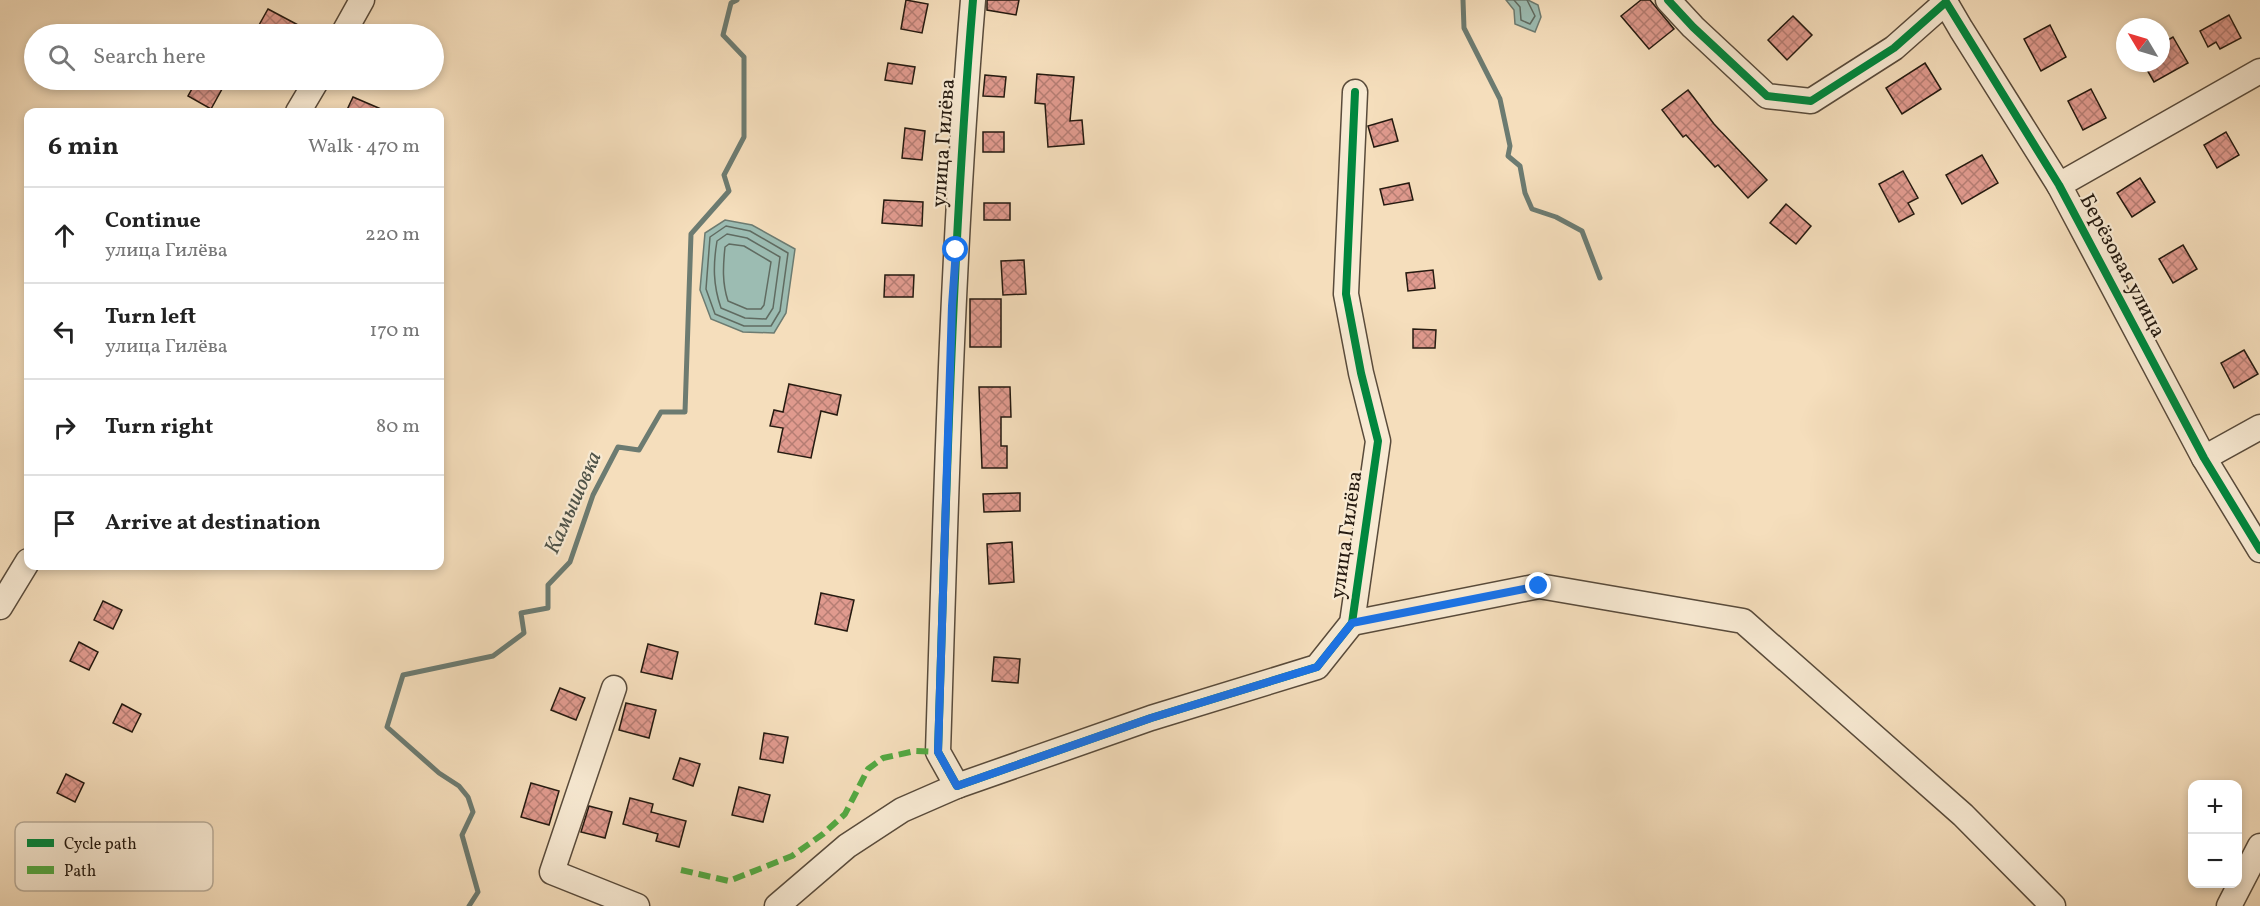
<!DOCTYPE html>
<html lang="en">
<head>
<meta charset="utf-8">
<style>
  body { margin:0; font-family:Vollkorn,serif; background:#f6f6f6; color:#222 }
  .controls { position:absolute; right:18px; bottom:18px; display:grid; overflow:hidden; border-radius:12px; box-shadow:0 3px 9px #0003 }
  .controls button { width:54px; height:54px; display:grid; place-items:center; padding:0; border:0; border-bottom:2px solid #e0e0e0; background:#fff; color:#222; font:30px sans-serif }
  .compass { position:absolute; left:2116px; top:18px; width:54px; height:54px; border-radius:50%; background:#fff; box-shadow:0 3px 9px #0003; rotate:308deg }
  .stop { position:absolute; width:18px; height:18px; margin:-14px; border:4px solid #1a73e8; border-radius:50%; background:#fff }
  .stop.end { background:#1a73e8; border-color:#fff; box-shadow:0 2px 6px #0008 }
  .list { margin:0; padding:0; list-style:none }
  h2 { display:flex; justify-content:space-between; align-items:center; height:78px; margin:0; padding:0 24px; font-size:26px }
  h2 small { font-size:20px; font-weight:400; color:#767676 }
  .list li { display:grid; grid-template-columns:39px 1fr auto; gap:18px; align-items:center; box-sizing:border-box; height:96px; padding:0 24px; border-top:2px solid #e0e0e0 }
  .list b { display:block; font-size:22px; white-space:nowrap }
  .list p { margin:0; font-size:20px; white-space:nowrap; color:#767676 }
  .list em { font-size:20px; font-style:normal; color:#767676 }
  .icon { flex:none; width:33px; height:33px; fill:none; stroke:currentColor; stroke-width:2; stroke-linecap:round; stroke-linejoin:round }
  .map { position:relative; flex:none; width:2260px; height:906px; overflow:hidden }
  .search { position:absolute; background:#fff; box-shadow:0 3px 9px #0003; left:24px; top:24px; width:420px; height:66px; display:flex; align-items:center; gap:15px; box-sizing:border-box; padding:0 21px; border-radius:33px; color:#767676; font-size:22px }
  .panel { position:absolute; background:#fff; box-shadow:0 3px 9px #0003; left:24px; top:108px; width:420px; height:462px; border-radius:12px }
  .map>svg:first-child { display:block }
  .water { fill:#9cbcb2; stroke:#6c7b71; stroke-width:1.5 }
  .lines { fill:none; stroke-linecap:round; stroke-linejoin:round }
  .shore { stroke:#606b61; stroke-width:1.5 }
  .stream { stroke:#6c7b71; stroke-width:5 }
  .building { fill:url(#building-cross-hatch); stroke:#251a10; stroke-width:1.5 }
  .minor-casing { stroke:#594b3b; stroke-width:27 }
  .minor { stroke:#f8ead3; stroke-width:24 }
  .quiet { stroke:#53a942; stroke-width:6; stroke-dasharray:12 6; stroke-linecap:butt }
  .cycleway-casing { stroke:#f8ead3; stroke-width:11 }
  .cycleway { stroke:#00873e; stroke-width:8 }
  .route { stroke:#1a73e8; stroke-width:8 }
  .labels { text-anchor:middle; dominant-baseline:central; stroke-width:4.5; stroke-linejoin:round; paint-order:stroke }
  .street-label { font-size:21px; fill:#251a10; stroke:#f8ead3 }
  .water-label { font-size:22px; font-style:italic; fill:#4f5349; stroke:#f8ead3 }
  .key { fill:#f8ead3; stroke:#b9ac98; stroke-width:1.5 }
  .key-label { font-size:16px; fill:#251a10 }
</style>
</head>
<body>
<div class="map">
<svg width="2260" height="906" viewBox="0 0 2260 906">
  <defs>
    <pattern id="building-cross-hatch" width="8" height="8" patternUnits="userSpaceOnUse" patternTransform="scale(1.5)"><rect width="8" height="8" fill="#e09a8e"/><path d="M0 0l8 8M0 8l8-8" fill="none" stroke="#b57d73"/></pattern>
  </defs>
  <rect width="100%" height="100%" fill="#f5debc"/>
  <filter id="stains"><feTurbulence type="fractalNoise" baseFrequency=".00333" numOctaves="4"/><feColorMatrix values="0 0 0 0 .2 0 0 0 0 .09 0 0 0 0 .02 0 0 0 .5 -.17"/></filter>
  <radialGradient id="worn" r=".72"><stop offset=".6" stop-color="#630" stop-opacity="0"/><stop offset="1" stop-color="#630" stop-opacity=".3"/></radialGradient>
  <g class="water">
    <path d="M1506 0H1528L1538 5 1541 17 1535 32 1515 24 1514 10Z"/>
    <path d="M725 220 752 225 795 249 786 313 774 333 743 332 711 319 700 290 705 233Z"/>
  </g>
  <g class="lines">
    <g class="shore">
      <path d="M1514 0 1520 7 1521 20 1530 24 1535 16 1527 0"/>
      <path d="M726 226 750 231 788 253 780 311 771 326H744L715 314 706 289 710 237Z"/>
      <path d="M727 234 747 238 780 257 773 308 766 319 745 318 721 308C713 285 713 265 717 241Z"/>
      <path d="M729 244 744 246 771 262 764 305 761 309H747L728 301C722 283 723 266 725 247Z"/>
    </g>
    <g class="stream">
      <path d="M1463 0 1464 28 1500 99 1510 146 1508 156 1520 166 1525 193 1532 209 1556 217 1582 231 1600 278"/>
      <path d="M469 906 478 892 462 835 473 812 468 797 459 786 439 773 387 727 403 675 493 656 524 633 521 613 548 608V585L570 562 593 495 618 447 639 450 661 412H685L691 234 729 191 724 175 744 137V57L723 35 731 3 737 0"/>
    </g>
  </g>
  <g class="building">
    <path d="M906 0 928 4 922 33 901 29Z"/>
    <path d="M987 0H1019L1016 15 987 10Z"/>
    <path d="M1641 0H1650L1674 29 1649 49 1621 16Z"/>
    <path d="M268 9 315 34H254Z"/>
    <path d="M2229 15 2241 38 2220 49 2216 42 2208 47 2200 31Z"/>
    <path d="M1793 16 1812 35 1787 60 1768 40Z"/>
    <path d="M2050 25 2066 57 2041 71 2024 39Z"/>
    <path d="M2173 37 2188 63 2154 82 2143 63H2161V44Z"/>
    <path d="M888 63 915 67 912 84 885 80Z"/>
    <path d="M1925 63 1941 89 1902 114 1886 88Z"/>
    <path d="M1037 74 1074 77 1070 121 1082 120 1084 144 1048 147 1045 104 1035 103Z"/>
    <path d="M985 75 1006 77 1004 97 983 96Z"/>
    <path d="M197 80H227L211 109 188 96Z"/>
    <path d="M2091 89 2106 118 2083 130 2068 101Z"/>
    <path d="M1688 90 1714 124 1767 180 1748 198 1718 165 1715 167 1686 135 1683 137 1662 110Z"/>
    <path d="M353 97 388 112H346Z"/>
    <path d="M1392 119 1398 141 1374 147 1368 126Z"/>
    <path d="M905 128 925 131 922 160 902 158Z"/>
    <rect x="983" y="132" width="21" height="20"/>
    <path d="M2226 132 2239 155 2217 168 2204 145Z"/>
    <path d="M1982 155 1998 183 1962 204 1946 175Z"/>
    <path d="M1903 171 1918 198 1908 203 1914 214 1899 222 1879 184Z"/>
    <path d="M2140 178 2155 202 2132 217 2117 193Z"/>
    <path d="M1409 183 1413 200 1384 205 1380 189Z"/>
    <path d="M884 200 923 202 922 226 882 223Z"/>
    <rect x="984" y="203" width="26" height="17"/>
    <path d="M1786 204 1811 226 1796 244 1770 223Z"/>
    <path d="M2183 245 2197 269 2173 283 2159 259Z"/>
    <path d="M1024 260 1026 294 1003 295 1001 261Z"/>
    <path d="M1433 270 1435 288 1408 291 1406 273Z"/>
    <path d="M885 275H914L913 297H884Z"/>
    <rect x="970" y="299" width="31" height="48"/>
    <path d="M1413 329 1436 330 1435 348H1413Z"/>
    <path d="M2244 350 2258 374 2234 388 2221 363Z"/>
    <path d="M789 384 841 395 837 415 821 411 811 458 778 452 783 428 770 426 774 410 783 412Z"/>
    <path d="M979 387H1010L1011 417H1001V446H1007V468H982Z"/>
    <path d="M1020 493V511L984 512 983 494Z"/>
    <path d="M1012 542 1014 582 989 584 987 544Z"/>
    <path d="M821 593 854 600 847 631 815 624Z"/>
    <path d="M103 601 122 610 113 629 94 620Z"/>
    <path d="M79 642 98 652 89 670 70 661Z"/>
    <path d="M648 644 678 652 672 679 641 672Z"/>
    <path d="M994 657 1020 659 1018 683 992 681Z"/>
    <path d="M560 688 585 698 576 720 551 710Z"/>
    <path d="M626 703 656 710 649 738 619 730Z"/>
    <path d="M122 704 141 714 132 732 113 723Z"/>
    <path d="M764 733 788 737 783 763 760 759Z"/>
    <path d="M680 758 700 764 693 786 673 779Z"/>
    <path d="M66 774 84 783 75 802 57 793Z"/>
    <path d="M531 783 559 791 549 825 521 817Z"/>
    <path d="M739 787 770 795 763 822 732 815Z"/>
    <path d="M630 798 653 804 651 812 686 821 679 847 656 841 658 834 623 824Z"/>
    <path d="M589 806 612 812 605 838 581 832Z"/>
  </g>
  <g class="lines">
    <g class="minor-casing">
      <g id="minor">
        <path d="M973 0C952 250 946 501 938 752L957 786 1151 718 1317 667 1352 623 1378 441 1361 373 1346 294 1355 92"/>
        <path d="M1668 0 1693 27 1767 96 1811 101 1894 48 1946 2"/>
        <path d="M1944 0 1961 29 2059 185 2204 458 2260 550"/>
        <path d="M343 34 362 0"/>
        <path d="M298 112 317 80"/>
        <path d="M2059 185 2260 71"/>
        <path d="M2204 458 2260 427"/>
        <path d="M0 607 28 561"/>
        <path d="M1352 623 1539 586 1743 621 1963 815 2053 906"/>
        <path d="M614 688 552 872 637 906"/>
        <path d="M777 906 847 846 902 810 957 786"/>
        <path d="M2229 906 2260 846"/>
      </g>
    </g>
    <use href="#minor" class="minor"/>
    <path class="quiet" d="M681 870 729 881 792 856 823 834 845 814 868 769 883 758 915 751 938 752"/>
    <g class="cycleway-casing">
      <g id="cycleway">
        <path d="M973 0C952 250 946 501 938 752L957 786 1151 718 1317 667 1352 623 1378 441 1361 373 1346 294 1355 92"/>
        <path d="M1668 0 1693 27 1767 96 1811 101 1894 48 1946 2 2059 185 2204 458 2260 550"/>
      </g>
    </g>
    <use href="#cycleway" class="cycleway"/>
  </g>
  <g class="lines">
    <path class="route" d="M956 250 952 306 938 752 957 786 1151 718 1317 667 1352 623 1539 586"/>
  </g>
  <g class="labels">
    <g class="street-label">
      <text transform="translate(944 143) rotate(-86)">улица Гилёва</text>
      <text transform="translate(2122 266) rotate(62)">Берёзовая улица</text>
      <text transform="translate(1347 535) rotate(-82)">улица Гилёва</text>
    </g>
    <g class="water-label">
      <text transform="translate(574 503) rotate(-66)">Камышовка</text>
    </g>
  </g>
  <rect x="15" y="822" width="198" height="69" rx="9" class="key"/>
  <rect x="27" y="839" width="27" height="8" fill="#00873e"/>
  <rect x="27" y="866" width="27" height="8" fill="#53a942"/>
  <g class="key-label">
    <text x="64" y="849">Cycle path</text>
    <text x="64" y="876">Path</text>
  </g>
  <rect width="100%" height="100%" filter="url(#stains)"/>
  <rect width="100%" height="100%" fill="url(#worn)"/>
</svg>
<div class="controls">
<button>+</button>
<button>−</button>
</div>
<svg class="compass" viewBox="-18 -18 36 36"><path d="M0-13l5 13h-10z" fill="#e53935"/><path d="M0 13l5-13h-10z" fill="#767676"/></svg>
<div class="stop" style="left:956px;top:250px"></div>
<div class="stop end" style="left:1539px;top:586px"></div>
<div class="search"><svg class="icon" aria-label="search" viewBox="0 0 24 24"><circle cx="10" cy="10" r="6"/><path d="M15 15l6 6"/></svg>Search here</div>
<section class="panel">
<h2>6 min<small>Walk · 470 m</small></h2>
<ul class="list">
<li><svg class="icon" aria-label="ahead" viewBox="0 0 24 24"><path d="M12 20V5M6 11l6-6 6 6"/></svg><div><b>Continue</b><p>улица Гилёва</p></div><em>220 m</em></li>
<li><svg class="icon" aria-label="left" viewBox="0 0 24 24"><path d="M17 20v-9H6M10 6l-5 5 5 5"/></svg><div><b>Turn left</b><p>улица Гилёва</p></div><em>170 m</em></li>
<li><svg class="icon" aria-label="right" viewBox="0 0 24 24"><path d="M7 20v-9h11M14 6l5 5-5 5"/></svg><div><b>Turn right</b></div><em>80 m</em></li>
<li><svg class="icon" aria-label="arrive" viewBox="0 0 24 24"><path d="M6 21V4h12l-3 4 3 4H6"/></svg><div><b>Arrive at destination</b></div></li>
</ul>
</section>
</div>
</body>
</html>
